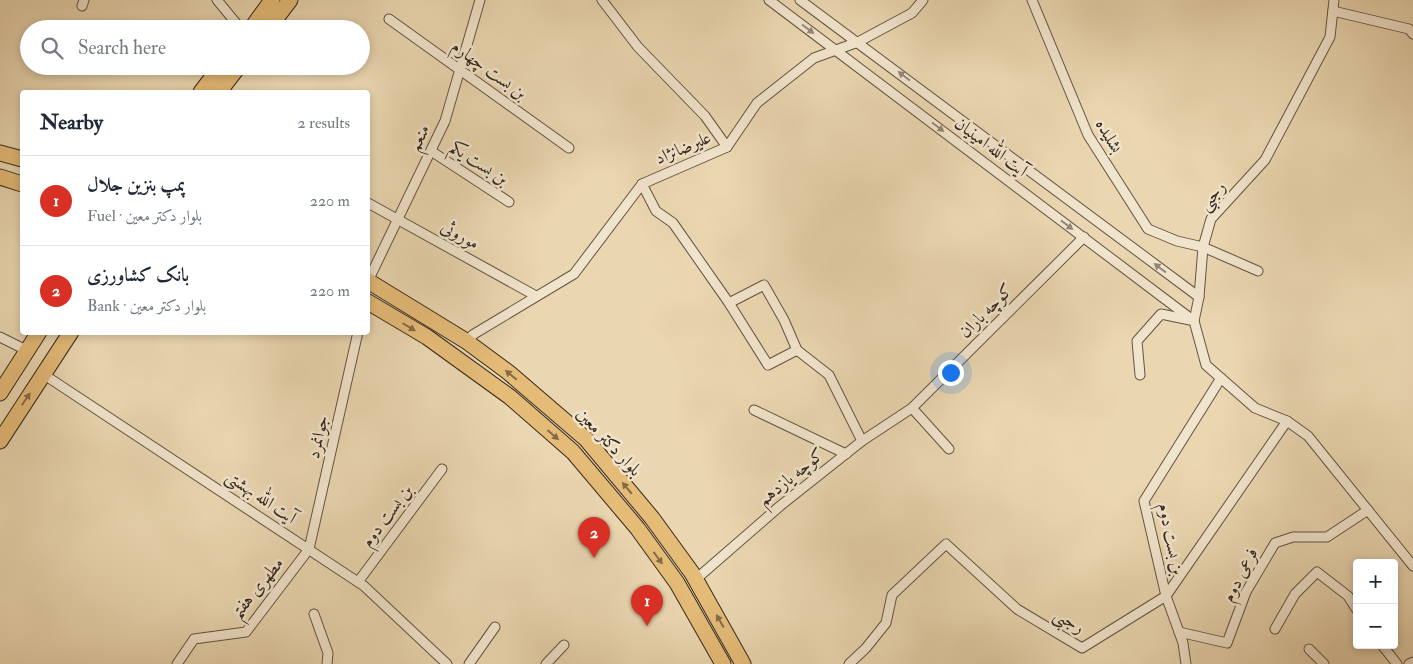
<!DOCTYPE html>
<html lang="en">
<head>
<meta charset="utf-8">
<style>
  body { margin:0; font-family:"IM FELL Double Pica",Amiri,serif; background:#f2f2f3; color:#1f2937 }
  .controls { position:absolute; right:15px; bottom:15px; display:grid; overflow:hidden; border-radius:5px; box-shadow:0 2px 8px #0003 }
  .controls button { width:45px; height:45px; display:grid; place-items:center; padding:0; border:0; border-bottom:1px solid #e0e1e3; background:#fff; color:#1f2937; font:25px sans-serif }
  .you { position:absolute; left:950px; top:372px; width:18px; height:18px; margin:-12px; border:4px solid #fff; border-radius:50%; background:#1a73e8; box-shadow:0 0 0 8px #1a73e833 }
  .badge { display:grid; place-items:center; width:32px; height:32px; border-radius:50%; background:#d93025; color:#fff; font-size:16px; font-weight:700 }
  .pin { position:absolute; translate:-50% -41px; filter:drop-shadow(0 1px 2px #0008) }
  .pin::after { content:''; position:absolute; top:26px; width:18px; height:15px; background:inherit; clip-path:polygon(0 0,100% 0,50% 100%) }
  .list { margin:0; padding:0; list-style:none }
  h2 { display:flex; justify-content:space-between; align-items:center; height:65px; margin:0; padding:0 20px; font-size:21px }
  h2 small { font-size:16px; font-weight:400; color:#747a83 }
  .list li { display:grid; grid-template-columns:32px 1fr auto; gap:15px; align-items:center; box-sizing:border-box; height:90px; padding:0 20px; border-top:1px solid #e0e1e3 }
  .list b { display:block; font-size:19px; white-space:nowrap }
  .list p { margin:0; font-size:16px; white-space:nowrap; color:#747a83 }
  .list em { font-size:16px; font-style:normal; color:#747a83 }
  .icon { flex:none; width:28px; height:28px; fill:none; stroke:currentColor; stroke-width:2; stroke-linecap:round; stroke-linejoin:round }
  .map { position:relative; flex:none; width:1413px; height:664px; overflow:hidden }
  .search { position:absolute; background:#fff; box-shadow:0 2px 8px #0003; left:20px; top:20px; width:350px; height:55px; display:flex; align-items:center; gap:12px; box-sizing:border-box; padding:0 18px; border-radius:28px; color:#747a83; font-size:19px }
  .panel { position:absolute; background:#fff; box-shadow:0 2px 8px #0003; left:20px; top:90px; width:350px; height:245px; border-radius:5px }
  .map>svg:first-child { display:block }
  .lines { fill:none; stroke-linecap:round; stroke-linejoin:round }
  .minor-casing { stroke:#625442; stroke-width:11 }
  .primary-casing { stroke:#34291d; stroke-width:17 }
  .minor { stroke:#f1e4cc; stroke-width:9 }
  .primary { stroke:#e5bb78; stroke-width:15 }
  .oneway { fill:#928674 }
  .oneway2 { fill:#846b46 }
  .labels { text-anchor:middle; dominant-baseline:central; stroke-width:5; stroke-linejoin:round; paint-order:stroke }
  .street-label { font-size:18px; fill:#34291d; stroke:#f1e4cc }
</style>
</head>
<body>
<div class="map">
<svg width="1413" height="664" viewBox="0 0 1413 664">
  <rect width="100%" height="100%" fill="#ead6b0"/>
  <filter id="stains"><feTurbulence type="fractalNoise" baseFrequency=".004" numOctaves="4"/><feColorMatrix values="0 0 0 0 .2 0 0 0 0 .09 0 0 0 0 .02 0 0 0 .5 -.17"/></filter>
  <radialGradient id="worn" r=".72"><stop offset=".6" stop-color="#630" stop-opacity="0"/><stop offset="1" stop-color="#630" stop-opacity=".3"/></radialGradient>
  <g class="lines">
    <g class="minor-casing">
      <g id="minor">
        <path d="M217 0 241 29"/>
        <path d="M602 0 638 47 705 116 727 147"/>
        <path d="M769 0 1194 321"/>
        <path d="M800 0 1199 297"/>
        <path d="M1032 0 1088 135 1148 229 1177 241 1203 247 1258 271"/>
        <path d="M1334 0 1330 37 1265 160 1211 219 1203 247 1199 297 1194 321 1206 365 1255 408 1287 421 1308 436 1413 566"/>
        <path d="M82 6 84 0"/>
        <path d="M1333 11 1409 29 1413 34"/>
        <path d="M389 19 569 148"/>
        <path d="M431 151 509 202"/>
        <path d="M642 184 656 211 673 223 729 303 768 365 797 350 784 320 764 285 729 303"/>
        <path d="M368 203 536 296"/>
        <path d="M368 281 445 121 480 0"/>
        <path d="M0 337 28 351"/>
        <path d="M466 341 474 334 574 274 642 184 727 147 757 103 814 58 858 42 912 13 923 0"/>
        <path d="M797 350 829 375 862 441"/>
        <path d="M43 374 364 586 447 664"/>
        <path d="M1140 375 1137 341 1161 314 1190 320"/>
        <path d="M912 408 949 449"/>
        <path d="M754 410 846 454"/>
        <path d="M695 580 780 506 862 441 912 408 1084 237"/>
        <path d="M358 582 442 469"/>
        <path d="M314 614 328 653 327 664"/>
        <path d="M1275 629 1295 594 1317 572 1348 596 1357 610"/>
        <path d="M1179 632 1227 643 1246 592 1275 543 1293 537H1327L1368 510"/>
        <path d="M1382 645 1397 664"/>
        <path d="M1309 649 1324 664"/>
        <path d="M177 664 194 639 246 632 309 549 358 332"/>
        <path d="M469 664 495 627"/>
        <path d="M546 664 564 645"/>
        <path d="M849 664 866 648 886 623 892 595 946 544 1017 609 1082 648 1166 596 1287 421"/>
        <path d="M1186 664 1183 643 1166 596 1144 501 1221 378"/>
        <path d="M1409 664 1413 662"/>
      </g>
    </g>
    <g class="primary-casing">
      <g id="primary">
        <path d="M251 29 272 0"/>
        <path d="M268 29 290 0"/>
        <path d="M201 92 221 66"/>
        <path d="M219 92 239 66"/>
        <path d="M0 153 22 159"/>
        <path d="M0 177 22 184"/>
        <path d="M368 281 466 341 508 372 586 439 652 518 692 573 743 664"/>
        <path d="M368 302 427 337 510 397 573 452 638 529 677 583 723 664"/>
        <path d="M0 393 39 332"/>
        <path d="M0 441 71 332"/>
      </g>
    </g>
    <use href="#minor" class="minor"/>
    <use href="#primary" class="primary"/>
  </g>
  <defs><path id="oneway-solid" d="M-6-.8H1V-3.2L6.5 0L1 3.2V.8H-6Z" transform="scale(1.25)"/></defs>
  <g class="oneway">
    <use href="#oneway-solid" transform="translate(808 29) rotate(37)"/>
    <use href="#oneway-solid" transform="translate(904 76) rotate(-143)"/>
    <use href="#oneway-solid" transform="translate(938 127) rotate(37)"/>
    <use href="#oneway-solid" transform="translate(1067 225) rotate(37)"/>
    <use href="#oneway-solid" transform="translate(1160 268) rotate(-143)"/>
  </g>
  <g class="oneway2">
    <use href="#oneway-solid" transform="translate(409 327) rotate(31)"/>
    <use href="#oneway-solid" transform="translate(511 375) rotate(-140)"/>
    <use href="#oneway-solid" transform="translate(26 399) rotate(-56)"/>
    <use href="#oneway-solid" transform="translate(553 435) rotate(41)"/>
    <use href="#oneway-solid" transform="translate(627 488) rotate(-130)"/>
    <use href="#oneway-solid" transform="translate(658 558) rotate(54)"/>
    <use href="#oneway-solid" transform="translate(720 621) rotate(-120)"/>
  </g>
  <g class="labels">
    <g class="street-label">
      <text transform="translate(489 70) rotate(36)">بن بست چهارم</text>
      <text transform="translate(1109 136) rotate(60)">بشلیده</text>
      <text transform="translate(419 138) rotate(-65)">منعم</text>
      <text transform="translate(991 147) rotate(37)">آیت الله امینیان</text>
      <text transform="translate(683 148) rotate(-23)">علیرضانژاد</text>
      <text transform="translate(479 163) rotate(33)">بن بست یکم</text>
      <text transform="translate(1212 196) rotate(-51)">رجبی</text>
      <text transform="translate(460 235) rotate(29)">موروثی</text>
      <text transform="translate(986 311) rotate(-45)">کوچه باران</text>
      <text transform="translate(318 437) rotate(-77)">جوانمرد</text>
      <text transform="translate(609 442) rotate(47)">بلوار دکتر معین</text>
      <text transform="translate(791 477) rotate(-39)">کوچه یازدهم</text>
      <text transform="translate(261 497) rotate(34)">آیت الله بهشتی</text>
      <text transform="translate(387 516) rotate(-53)">بن بست دوم</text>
      <text transform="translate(1171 539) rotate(79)">بن بست دوم</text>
      <text transform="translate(1240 575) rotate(-63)">فرعی دوم</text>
      <text transform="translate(257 588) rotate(-51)">مطهری هفتم</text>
      <text transform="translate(1069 621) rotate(30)">رجبی</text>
    </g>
  </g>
  <rect width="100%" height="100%" filter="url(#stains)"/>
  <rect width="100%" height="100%" fill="url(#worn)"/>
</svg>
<div class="controls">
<button>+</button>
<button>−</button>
</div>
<div class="you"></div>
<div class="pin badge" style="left:647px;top:626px">1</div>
<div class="pin badge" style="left:594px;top:558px">2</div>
<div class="search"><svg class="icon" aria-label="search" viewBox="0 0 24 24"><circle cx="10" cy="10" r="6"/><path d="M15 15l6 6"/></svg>Search here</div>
<section class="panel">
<h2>Nearby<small>2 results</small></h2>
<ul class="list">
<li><span class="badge">1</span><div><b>پمپ بنزین جلال</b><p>Fuel · بلوار دکتر معین</p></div><em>220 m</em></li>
<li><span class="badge">2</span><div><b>بانک کشاورزی</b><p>Bank · بلوار دکتر معین</p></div><em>220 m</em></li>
</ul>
</section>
</div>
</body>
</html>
